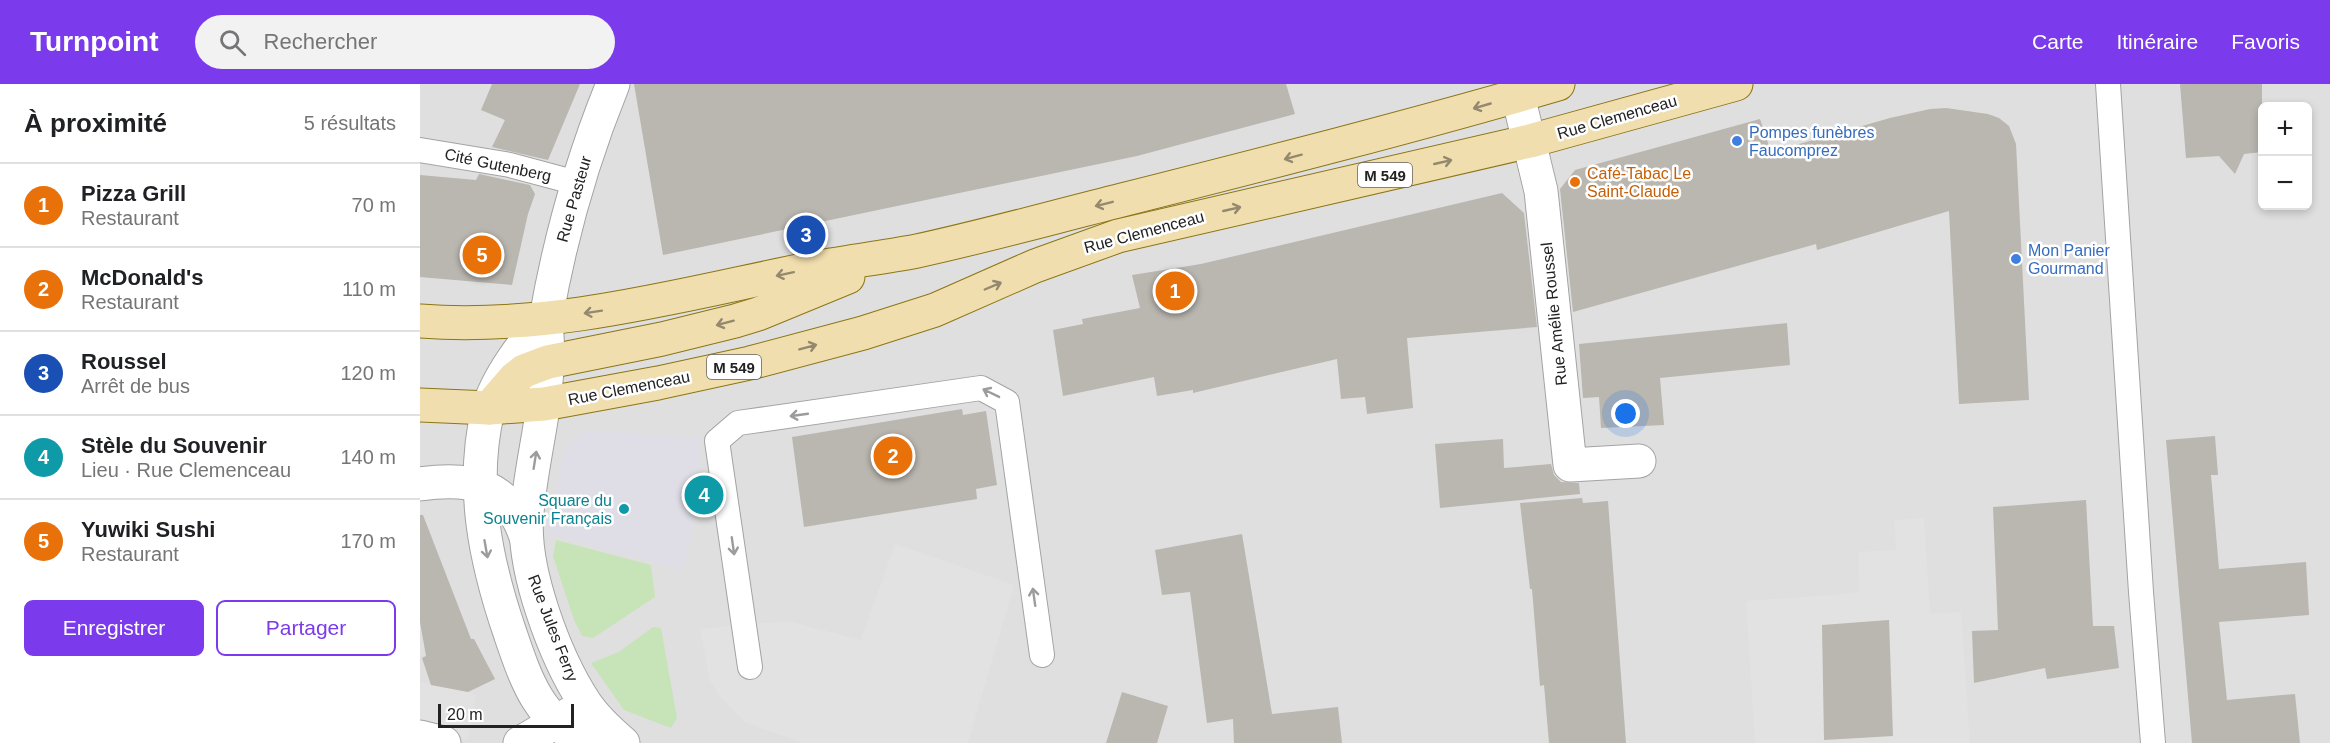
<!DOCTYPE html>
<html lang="fr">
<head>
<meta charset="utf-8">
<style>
  body { margin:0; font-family:Arial,sans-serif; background:#f2f2f2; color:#202124 }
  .controls { position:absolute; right:18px; top:18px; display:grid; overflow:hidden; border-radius:9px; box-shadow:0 3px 9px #0003 }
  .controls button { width:54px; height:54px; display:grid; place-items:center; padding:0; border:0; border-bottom:2px solid #e0e0e0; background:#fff; color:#202124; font:30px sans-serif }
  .scale { position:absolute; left:18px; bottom:15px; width:136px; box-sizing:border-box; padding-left:6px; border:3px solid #222; border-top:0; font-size:16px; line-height:21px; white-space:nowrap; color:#222; -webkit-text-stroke:4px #fff; paint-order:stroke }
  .you { position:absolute; left:1206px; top:330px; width:21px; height:21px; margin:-15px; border:4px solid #fff; border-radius:50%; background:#1a73e8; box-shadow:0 0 0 9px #1a73e833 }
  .badge { display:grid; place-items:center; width:39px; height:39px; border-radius:50%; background:#7c3aed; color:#fff; font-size:20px; font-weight:700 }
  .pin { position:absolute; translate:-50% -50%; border:3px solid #fff; box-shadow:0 2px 6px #0006 }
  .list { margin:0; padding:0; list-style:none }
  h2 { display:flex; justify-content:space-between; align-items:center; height:78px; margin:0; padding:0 24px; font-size:26px }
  h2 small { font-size:20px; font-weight:400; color:#757577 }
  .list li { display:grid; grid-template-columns:39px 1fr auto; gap:18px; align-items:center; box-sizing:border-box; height:84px; padding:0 24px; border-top:2px solid #e0e0e0 }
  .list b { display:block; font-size:22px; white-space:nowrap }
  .list p { margin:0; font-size:20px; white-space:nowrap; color:#757577 }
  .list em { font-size:20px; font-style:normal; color:#757577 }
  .actions { display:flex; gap:12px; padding:18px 24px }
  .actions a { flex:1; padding:14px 0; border:2px solid #7c3aed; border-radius:9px; text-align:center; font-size:21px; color:#7c3aed }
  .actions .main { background:#7c3aed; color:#fff }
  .icon { flex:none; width:33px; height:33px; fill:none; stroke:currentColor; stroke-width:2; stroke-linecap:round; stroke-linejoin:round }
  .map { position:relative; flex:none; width:1910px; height:659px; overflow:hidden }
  header { display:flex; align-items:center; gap:36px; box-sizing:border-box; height:84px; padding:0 30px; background:#7c3aed; color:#fff }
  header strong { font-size:28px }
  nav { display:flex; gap:33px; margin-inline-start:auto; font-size:21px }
  .search { width:420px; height:54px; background:#f2f2f2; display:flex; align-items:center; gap:15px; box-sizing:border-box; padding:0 21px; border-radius:33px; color:#757577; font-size:22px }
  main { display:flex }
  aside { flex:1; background:#fff }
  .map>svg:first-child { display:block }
  .residential { fill:#e0dfdf; fill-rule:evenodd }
  .grass { fill:#c6e4b7 }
  .parking { fill:#e2e2e2 }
  .plaza { fill:#dfdee6 }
  .building { fill:#bab6b0 }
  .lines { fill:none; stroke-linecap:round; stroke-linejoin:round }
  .service-casing { stroke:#a3a3a3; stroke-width:26 }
  .minor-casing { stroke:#a3a3a3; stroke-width:35 }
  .tertiary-casing { stroke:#a3a3a3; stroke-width:35 }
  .primary-casing { stroke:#8c7614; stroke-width:35 }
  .service { stroke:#fff; stroke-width:24 }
  .minor { stroke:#fff; stroke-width:33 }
  .tertiary { stroke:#fff; stroke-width:33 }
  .primary { stroke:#f1deae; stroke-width:33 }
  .oneway { stroke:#94896f }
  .oneway2 { stroke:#9c9c9c }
  .shop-dot { fill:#3f7fe0; stroke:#fff; stroke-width:2 }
  .food-dot { fill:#e8710a; stroke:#fff; stroke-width:2 }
  .culture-dot { fill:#0f9aa8; stroke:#fff; stroke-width:2 }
  .labels { text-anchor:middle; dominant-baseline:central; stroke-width:5; stroke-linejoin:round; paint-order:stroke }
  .shield { fill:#fff; stroke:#646464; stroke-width:1.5 }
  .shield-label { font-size:15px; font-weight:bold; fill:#222 }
  .street-label { font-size:16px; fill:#222; stroke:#fff }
  .shop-label { font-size:16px; fill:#366cbe; stroke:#fff; text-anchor:start }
  .food-label { font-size:16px; fill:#c56008; stroke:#fff; text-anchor:start }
  .culture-label { font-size:16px; fill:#0d838f; stroke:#fff; text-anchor:end }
</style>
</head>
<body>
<header>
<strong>Turnpoint</strong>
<div class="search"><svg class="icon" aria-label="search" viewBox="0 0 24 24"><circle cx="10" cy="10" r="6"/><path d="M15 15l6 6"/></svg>Rechercher</div>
<nav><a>Carte</a><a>Itinéraire</a><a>Favoris</a></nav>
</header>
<main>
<aside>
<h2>À proximité<small>5 résultats</small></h2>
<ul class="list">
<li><span class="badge" style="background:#e8710a">1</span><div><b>Pizza Grill</b><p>Restaurant</p></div><em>70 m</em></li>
<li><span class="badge" style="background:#e8710a">2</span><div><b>McDonald's</b><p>Restaurant</p></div><em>110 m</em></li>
<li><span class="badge" style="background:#1a4fb4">3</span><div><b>Roussel</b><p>Arrêt de bus</p></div><em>120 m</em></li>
<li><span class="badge" style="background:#0f9aa8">4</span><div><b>Stèle du Souvenir</b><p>Lieu · Rue Clemenceau</p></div><em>140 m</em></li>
<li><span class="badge" style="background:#e8710a">5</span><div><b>Yuwiki Sushi</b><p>Restaurant</p></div><em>170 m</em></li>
</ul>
<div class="actions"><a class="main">Enregistrer</a><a>Partager</a></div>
</aside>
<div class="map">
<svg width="1910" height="659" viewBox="0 0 1910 659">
  <rect width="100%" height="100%" fill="#f1efea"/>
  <path class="residential" d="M0 0H1910V659H0ZM1842 22H1888V122H1842Z"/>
  <g class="grass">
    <path d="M136 456 231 481 235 513 173 554 162 552 154 536 133 472Z"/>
    <path d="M233 543 241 544 257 634 251 644 204 626 171 579 199 568Z"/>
  </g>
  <g class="parking">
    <path d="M1504 434 1510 530 1541 528 1550 659H1335L1326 517 1439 509 1438 468 1476 466 1474 436Z"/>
    <path d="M475 460 594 501 548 659H383L325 638 302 615 290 597 280 545 367 537 441 556Z"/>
    <path d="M0 598 56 610 47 656 0 646Z"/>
  </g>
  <path class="plaza" d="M165 346 279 354 281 402 264 487 126 448 144 368Z"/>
  <g class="building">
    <path d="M72 0H160L128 76 72 63 85 36 61 26Z"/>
    <path d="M214 0H866L875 30 717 72 243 171Z"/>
    <path d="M1760 0H1842V68L1824 70 1815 90 1799 72 1766 74Z"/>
    <path d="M1526 24 1568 30 1579 34 1589 42 1596 60 1609 316 1539 320 1529 127 1397 166 1396 160 1153 228 1140 105 1155 86 1340 35 1351 68 1470 34 1510 25Z"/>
    <path d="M59 90 110 101 115 110 108 130 92 201 0 193V91L56 96Z"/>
    <path d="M1082 109 1104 129 1117 243 987 254 993 324 947 330 945 313 921 315 917 275 773 309V306L737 312 734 293 643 312 633 246 663 240 662 235 720 224 712 191 781 180Z"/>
    <path d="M1367 239 1370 281 1240 294 1244 341 1181 344 1179 313 1163 314 1159 260Z"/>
    <path d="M542 325 543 331 566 327 577 401 556 405 557 415 384 443 372 353Z"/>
    <path d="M1795 352 1798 391H1791L1799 485 1886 478 1889 531 1799 538 1807 616 1875 610 1880 659H1772L1746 356Z"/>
    <path d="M1083 355 1084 384 1131 380 1134 391 1141 398 1159 399 1160 410 1020 424 1015 360Z"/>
    <path d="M1162 414 1163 419 1188 417 1206 659H1129L1124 601 1120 602 1112 505H1110L1100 419Z"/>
    <path d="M1666 416 1673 542H1694L1699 584 1627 595 1625 584 1554 599 1552 547 1578 546 1573 423Z"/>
    <path d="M0 431H3L51 555H54L75 595 48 608 11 601 2 574 6 572 0 538Z"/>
    <path d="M822 450 852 630 918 623 922 659H814L813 635 787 639 770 508 742 511 735 466Z"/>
    <path d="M1469 536 1473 652 1404 656 1402 541Z"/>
    <path d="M702 608 748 622 737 659H686Z"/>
  </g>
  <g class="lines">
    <g class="service-casing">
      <g id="service">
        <path d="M1688 0 1721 508 1733 659"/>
        <path d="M0 66 90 81 157 99"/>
        <path d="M330 583 297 357 318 339 561 304 587 318 622 571"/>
      </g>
    </g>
    <g class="minor-casing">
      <g id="minor">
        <path d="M1098 12 1121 107 1150 381 1219 377"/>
        <path d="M126 234C105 257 76 295 68 326 50 402 65 476 90 549 106 596 119 637 168 659"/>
        <path d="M127 251C131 312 112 369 107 429 101 484 135 573 165 619 175 634 189 647 203 659"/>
        <path d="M0 400C51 393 89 400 106 453"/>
        <path d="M0 653 24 659"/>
        <path d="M100 659 153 628"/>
      </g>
    </g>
    <g class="tertiary-casing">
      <path id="tertiary" d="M126 234C140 154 162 76 193 0"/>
    </g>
    <g class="primary-casing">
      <g id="primary">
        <path d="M0 237C131 247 260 211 388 185 424 178 461 174 497 167 566 152 634 133 702 116 848 79 994 42 1138 0"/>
        <path d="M0 321 69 324 124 320 238 299 330 279 443 249 515 226 615 182 698 152 1110 57 1316 0"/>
        <path d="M69 324 94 295 104 287 128 278 242 255 315 237 338 230 428 193"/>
      </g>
    </g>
    <use href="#service" class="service"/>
    <use href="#minor" class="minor"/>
    <use href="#tertiary" class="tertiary"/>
    <use href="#primary" class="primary"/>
  </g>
  <defs><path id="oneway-shaft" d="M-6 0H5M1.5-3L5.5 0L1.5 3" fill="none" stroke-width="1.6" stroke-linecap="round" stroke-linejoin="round" transform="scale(1.5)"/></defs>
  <g class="oneway">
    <use href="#oneway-shaft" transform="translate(1062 22) rotate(164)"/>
    <use href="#oneway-shaft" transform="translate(873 73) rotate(165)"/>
    <use href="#oneway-shaft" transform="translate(1023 78) rotate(-13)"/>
    <use href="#oneway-shaft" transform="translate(684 120) rotate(166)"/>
    <use href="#oneway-shaft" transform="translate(812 125) rotate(-13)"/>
    <use href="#oneway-shaft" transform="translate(365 190) rotate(168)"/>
    <use href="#oneway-shaft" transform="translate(573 202) rotate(-23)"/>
    <use href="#oneway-shaft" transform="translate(173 228) rotate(171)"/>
    <use href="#oneway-shaft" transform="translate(305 239) rotate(165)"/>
    <use href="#oneway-shaft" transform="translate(388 263) rotate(-15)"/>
  </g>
  <g class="oneway2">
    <use href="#oneway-shaft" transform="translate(571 309) rotate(-154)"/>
    <use href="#oneway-shaft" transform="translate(379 331) rotate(172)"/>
    <use href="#oneway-shaft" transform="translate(115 376) rotate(-81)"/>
    <use href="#oneway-shaft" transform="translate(313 462) rotate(82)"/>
    <use href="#oneway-shaft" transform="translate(66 465) rotate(80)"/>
    <use href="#oneway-shaft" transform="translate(614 513) rotate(-98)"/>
  </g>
  <g class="shop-dot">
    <circle cx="1317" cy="57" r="6"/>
    <circle cx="1596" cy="175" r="6"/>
  </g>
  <circle class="food-dot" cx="1155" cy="98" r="6"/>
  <circle class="culture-dot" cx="204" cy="425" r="6"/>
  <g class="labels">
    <g class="shield">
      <rect x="938" y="79" width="54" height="24" rx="4.5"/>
      <rect x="287" y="271" width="54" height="24" rx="4.5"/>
    </g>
    <g class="shield-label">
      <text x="965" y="91">M 549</text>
      <text x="314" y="283">M 549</text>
    </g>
    <g class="street-label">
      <text transform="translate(1197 33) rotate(-16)">Rue Clemenceau</text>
      <text transform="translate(78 81) rotate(12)">Cité Gutenberg</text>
      <text transform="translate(154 115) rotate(-74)">Rue Pasteur</text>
      <text transform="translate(724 148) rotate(-15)">Rue Clemenceau</text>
      <text transform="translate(1134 230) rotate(-96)">Rue Amélie Roussel</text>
      <text transform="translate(209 304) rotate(-11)">Rue Clemenceau</text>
      <text transform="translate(133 544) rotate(69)">Rue Jules Ferry</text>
    </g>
    <g class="shop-label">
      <text x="1329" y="48">Pompes funèbres<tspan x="1329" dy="18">Faucomprez</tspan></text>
      <text x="1608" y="166">Mon Panier<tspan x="1608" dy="18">Gourmand</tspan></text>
    </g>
    <g class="food-label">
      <text x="1167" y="89">Café-Tabac Le<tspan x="1167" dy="18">Saint-Claude</tspan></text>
    </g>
    <g class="culture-label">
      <text x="192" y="416">Square du<tspan x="192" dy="18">Souvenir Français</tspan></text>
    </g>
  </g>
</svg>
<div class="controls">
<button>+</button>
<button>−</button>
</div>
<div class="scale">20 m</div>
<div class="you"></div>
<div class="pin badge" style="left:755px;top:207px;background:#e8710a">1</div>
<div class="pin badge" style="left:473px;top:372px;background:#e8710a">2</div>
<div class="pin badge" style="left:386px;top:151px;background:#1a4fb4">3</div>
<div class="pin badge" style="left:284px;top:411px;background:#0f9aa8">4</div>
<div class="pin badge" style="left:62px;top:171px;background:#e8710a">5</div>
</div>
</main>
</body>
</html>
